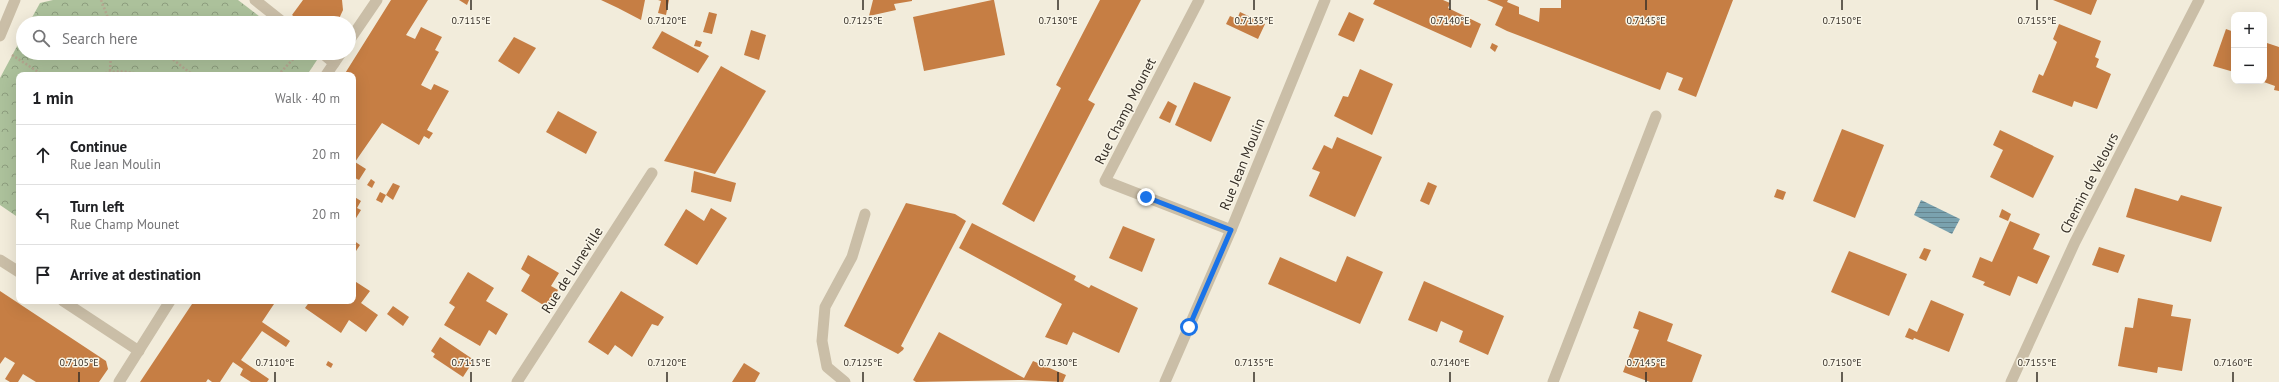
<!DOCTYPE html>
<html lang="en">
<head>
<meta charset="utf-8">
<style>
  body { margin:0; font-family:"PT Sans",sans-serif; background:#f2f2f2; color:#202124 }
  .controls { position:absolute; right:12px; top:12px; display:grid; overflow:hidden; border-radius:8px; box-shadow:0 4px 16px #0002 }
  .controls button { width:36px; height:36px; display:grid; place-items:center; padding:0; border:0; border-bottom:1px solid #e0e0e0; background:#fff; color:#202124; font:20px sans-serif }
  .stop { position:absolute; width:12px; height:12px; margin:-9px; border:3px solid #1a73e8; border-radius:50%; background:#fff }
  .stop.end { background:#1a73e8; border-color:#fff; box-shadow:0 1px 4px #0008 }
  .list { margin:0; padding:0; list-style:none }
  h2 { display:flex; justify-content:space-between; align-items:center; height:52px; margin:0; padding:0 16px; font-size:17px }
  h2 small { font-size:13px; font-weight:400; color:#757577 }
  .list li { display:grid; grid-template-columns:26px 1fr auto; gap:12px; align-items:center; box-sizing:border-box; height:60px; padding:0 16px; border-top:1px solid #e0e0e0 }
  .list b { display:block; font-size:15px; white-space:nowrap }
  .list p { margin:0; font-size:13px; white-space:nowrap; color:#757577 }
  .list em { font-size:13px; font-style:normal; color:#757577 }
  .icon { flex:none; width:22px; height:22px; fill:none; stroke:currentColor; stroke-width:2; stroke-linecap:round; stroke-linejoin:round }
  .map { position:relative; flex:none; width:2279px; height:382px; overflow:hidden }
  .search { position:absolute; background:#fff; box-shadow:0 4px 16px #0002; left:16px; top:16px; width:340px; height:44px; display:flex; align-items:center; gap:10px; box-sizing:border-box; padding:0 14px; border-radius:22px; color:#757577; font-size:15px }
  .panel { position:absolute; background:#fff; box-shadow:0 4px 16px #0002; left:16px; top:72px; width:340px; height:232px; border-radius:8px }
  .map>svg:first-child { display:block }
  .forest { fill:url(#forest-crowns) }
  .water { fill:url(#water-rules) }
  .building { fill:#c67e44 }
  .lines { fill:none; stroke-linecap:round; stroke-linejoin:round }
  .path { stroke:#b6a891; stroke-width:2.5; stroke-dasharray:2 2; stroke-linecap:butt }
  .minor { stroke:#cabea7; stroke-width:11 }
  .route { stroke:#1a73e8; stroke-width:5 }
  .ticks { fill:none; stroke:#362f27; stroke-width:1.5 }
  .labels { text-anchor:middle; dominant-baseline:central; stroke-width:3; stroke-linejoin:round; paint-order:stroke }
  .street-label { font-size:14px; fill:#362f27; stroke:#f9f5e7 }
  .ticks-label { font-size:10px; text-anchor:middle; fill:#362f27; stroke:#f9f5e7; stroke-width:3; stroke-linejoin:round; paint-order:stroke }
</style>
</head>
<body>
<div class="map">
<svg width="2279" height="382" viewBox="0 0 2279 382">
  <defs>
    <pattern id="forest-crowns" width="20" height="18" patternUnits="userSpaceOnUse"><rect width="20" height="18" fill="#acc19b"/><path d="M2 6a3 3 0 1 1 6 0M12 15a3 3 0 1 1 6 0" fill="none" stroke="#8d9d7e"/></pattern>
    <pattern id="water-rules" width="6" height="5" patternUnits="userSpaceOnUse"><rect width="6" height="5" fill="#7aa2af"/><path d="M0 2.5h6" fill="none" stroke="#65848e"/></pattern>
  </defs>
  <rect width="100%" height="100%" fill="#f2ecdb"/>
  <g class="forest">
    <path d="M53 0H238L268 23H29L40 3Z"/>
    <path d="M23 35V53H308L317 60 307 75H19V218L0 205V78Z"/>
  </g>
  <path class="water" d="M1921 200 1960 219 1952 234 1914 215Z"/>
  <g class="building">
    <path d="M303 0H342L343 10 337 23H302L292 15Z"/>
    <path d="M391 0H428L406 35 415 39 421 27 442 37 435 50 439 52 421 85 431 90 434 84 449 91 427 130 433 133 429 139 424 136 419 145 382 123 355 162 366 169 359 180 353 177V75H344Z"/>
    <path d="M459 0H469L467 5Z"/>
    <path d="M601 0H645L641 20 618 8Z"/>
    <path d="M658 0H669L666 15 658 13 661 1Z"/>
    <path d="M873 0H912V1L894 4 896 10 869 16Z"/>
    <path d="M992 0H994L1005 55 924 71 913 17Z"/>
    <path d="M1100 0H1141L1088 100 1095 104 1034 222 1002 204 1061 88 1056 85Z"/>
    <path d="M1375 0H1443L1450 3 1448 8 1481 24 1471 48 1373 4Z"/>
    <path d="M1487 0H1508L1507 2 1519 7V14L1539 22 1540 8H1561V0H1733L1696 97 1678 90 1683 78 1667 72 1660 90 1507 31 1495 25 1503 7Z"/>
    <path d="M2053 0H2097L2091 15Z"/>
    <path d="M709 12 717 14 712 34 703 32Z"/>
    <path d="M1240 12 1265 24 1258 39 1226 24 1230 16 1237 19Z"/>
    <path d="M1349 12 1364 19 1354 42 1338 35Z"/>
    <path d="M2059 24 2101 41 2095 57 2099 59 2096 67 2111 74 2097 109 2074 101 2072 107 2032 92 2039 74 2043 76 2049 62 2057 42 2053 39Z"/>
    <path d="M2226 29 2234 32V72L2213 66Z"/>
    <path d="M751 30 766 35 759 60 744 55Z"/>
    <path d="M662 31 709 56 698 73 652 48Z"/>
    <path d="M514 37 536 48 519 74 498 61Z"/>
    <path d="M696 40 702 42 700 47 694 46Z"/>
    <path d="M2264 42 2279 47V91L2274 90 2275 86 2261 81H2264Z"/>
    <path d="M1492 43 1498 46 1495 52 1490 48Z"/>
    <path d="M721 66 766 91 745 126 715 174 664 161Z"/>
    <path d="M1360 69 1393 84 1372 135 1334 116 1343 96 1348 97Z"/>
    <path d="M1194 82 1231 97 1211 142 1175 125Z"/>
    <path d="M1168 101 1177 106 1170 123 1159 118Z"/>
    <path d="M558 111 597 132 586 154 546 132Z"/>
    <path d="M1842 129 1884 145 1855 218 1813 201Z"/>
    <path d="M2000 130 2054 156 2033 198 1990 177 2003 150 1993 145Z"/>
    <path d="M1337 137 1382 157 1355 217 1309 196 1320 172 1312 169 1324 145 1332 149Z"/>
    <path d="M694 171 736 183 731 202 691 192Z"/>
    <path d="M371 179 375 182 372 188 367 185Z"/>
    <path d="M1428 182 1437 186 1429 205 1420 201Z"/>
    <path d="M393 183 400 186 393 200 386 195Z"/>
    <path d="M2135 188 2178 201 2181 195 2222 207 2211 242 2126 217Z"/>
    <path d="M1777 189 1786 192 1783 200 1774 197Z"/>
    <path d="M380 192 386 195 382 203 376 200Z"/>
    <path d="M353 196 361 201 357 208 361 210 353 223Z"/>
    <path d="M906 203 955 214 966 221 901 346 904 348 903 350 898 354 844 326Z"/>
    <path d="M711 208 727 218 697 265 664 245 686 209 704 221Z"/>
    <path d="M2002 209 2011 214 2008 221 1999 217Z"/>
    <path d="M2010 221 2040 234 2033 249 2050 256 2037 284 2018 276 2010 296 1983 285 1985 282 1972 277 1980 257 1992 262Z"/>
    <path d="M972 223 1076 276 1074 280 1089 288 1091 285 1138 308 1119 353 1073 332 1067 345 1045 337 1062 304 959 248Z"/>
    <path d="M1123 226 1155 239 1142 272 1109 258Z"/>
    <path d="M353 240 360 245 356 251 353 250Z"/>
    <path d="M2099 247 2125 255 2118 273 2092 265Z"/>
    <path d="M1924 248 1931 250 1926 261 1919 258Z"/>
    <path d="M1849 251 1907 274 1889 316 1831 292Z"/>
    <path d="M528 255 559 273 551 286 558 290 548 308 521 291 530 275 521 269Z"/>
    <path d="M1347 256 1383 272 1360 324 1268 284 1280 257 1336 282Z"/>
    <path d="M468 272 494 288 486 301 508 314 496 335 489 330 480 346 444 325 455 307 449 303Z"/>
    <path d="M353 280 370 291 361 303 378 315 366 332 349 320 341 333 305 308 310 301H353Z"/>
    <path d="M1424 281 1504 316 1488 355 1459 342 1463 331 1441 321 1437 332 1408 320Z"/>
    <path d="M0 291 106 361 108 369 99 382H36L23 374 18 382H10L5 379 15 363 5 357 0 364Z"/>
    <path d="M621 291 664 317 658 326 652 324 632 357 615 345 608 355 588 342Z"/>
    <path d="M2138 298 2173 305 2171 316 2191 319 2182 371 2158 367 2157 373 2118 366 2125 327 2133 328Z"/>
    <path d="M1931 300 1964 314 1949 352 1914 338 1913 340 1905 337 1909 328 1917 332Z"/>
    <path d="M194 301H276L262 322 290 341 286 347 262 331 241 360 269 379 267 382H251L240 375 243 369 233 362 220 382H212L208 379 206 382H140Z"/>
    <path d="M393 306 409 317 403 326 387 314Z"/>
    <path d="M1639 311 1673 324 1667 341 1702 355 1692 382H1650L1623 372 1639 330 1633 328Z"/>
    <path d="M939 332 1024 378 1033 361 1066 375 1063 382 1022 380 916 382 913 380Z"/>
    <path d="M440 337 474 360 463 377 433 357 435 354 431 351Z"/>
    <path d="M328 361 333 364 331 368 326 365Z"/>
    <path d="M744 363 760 373 755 382H732Z"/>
  </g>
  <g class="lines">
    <g class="path">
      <path d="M101 0 110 23"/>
      <path d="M169 53 171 58 193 75"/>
      <path d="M12 55 43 75"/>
      <path d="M110 71 111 53"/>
      <path d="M97 75C112 71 125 70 141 75"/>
      <path d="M278 75 299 53"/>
    </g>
    <g class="minor">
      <path d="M255 0 284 23"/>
      <path d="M1199 0 1105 181 1231 230"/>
      <path d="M0 36 15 0"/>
      <path d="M349 41 377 0"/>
      <path d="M322 53 334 63"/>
      <path d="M326 75 341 53"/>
      <path d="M0 260 19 272"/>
      <path d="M63 301 139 351"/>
      <path d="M119 382 170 301"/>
      <path d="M517 382 652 173"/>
      <path d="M845 382 827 367 822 341 825 307 852 257 865 214"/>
      <path d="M1165 382 1231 230 1325 0"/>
      <path d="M1553 382 1656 116"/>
      <path d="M2011 382 2075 242 2199 0"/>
    </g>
  </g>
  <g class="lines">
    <path class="route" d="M1146 197 1231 230 1189 327"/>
  </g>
  <path class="ticks" d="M471 0V10M667 0V10M863 0V10M1058 0V10M1254 0V10M1450 0V10M1646 0V10M1842 0V10M2037 0V10M79 372V382M275 372V382M471 372V382M667 372V382M863 372V382M1058 372V382M1254 372V382M1450 372V382M1646 372V382M1842 372V382M2037 372V382M2233 372V382"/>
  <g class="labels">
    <g class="street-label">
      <text transform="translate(1125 111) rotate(-63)">Rue Champ Mounet</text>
      <text transform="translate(1242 164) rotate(-68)">Rue Jean Moulin</text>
      <text transform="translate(2089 183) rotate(-63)">Chemin de Velours</text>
      <text transform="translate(572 270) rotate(-57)">Rue de Luneville</text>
    </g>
  </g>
  <g class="ticks-label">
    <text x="471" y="24">0.7115°E</text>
    <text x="667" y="24">0.7120°E</text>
    <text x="863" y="24">0.7125°E</text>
    <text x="1058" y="24">0.7130°E</text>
    <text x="1254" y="24">0.7135°E</text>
    <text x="1450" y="24">0.7140°E</text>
    <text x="1646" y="24">0.7145°E</text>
    <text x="1842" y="24">0.7150°E</text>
    <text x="2037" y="24">0.7155°E</text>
    <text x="79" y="366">0.7105°E</text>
    <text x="275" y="366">0.7110°E</text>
    <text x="471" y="366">0.7115°E</text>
    <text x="667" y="366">0.7120°E</text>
    <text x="863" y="366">0.7125°E</text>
    <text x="1058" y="366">0.7130°E</text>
    <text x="1254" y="366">0.7135°E</text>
    <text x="1450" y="366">0.7140°E</text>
    <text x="1646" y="366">0.7145°E</text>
    <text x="1842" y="366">0.7150°E</text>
    <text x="2037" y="366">0.7155°E</text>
    <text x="2233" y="366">0.7160°E</text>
  </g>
</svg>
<div class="controls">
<button>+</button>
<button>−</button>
</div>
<div class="stop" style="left:1189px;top:327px"></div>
<div class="stop end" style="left:1146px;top:197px"></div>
<div class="search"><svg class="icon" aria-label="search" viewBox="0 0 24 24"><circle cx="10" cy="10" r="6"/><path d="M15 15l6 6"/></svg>Search here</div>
<section class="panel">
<h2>1 min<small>Walk · 40 m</small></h2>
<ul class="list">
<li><svg class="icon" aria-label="ahead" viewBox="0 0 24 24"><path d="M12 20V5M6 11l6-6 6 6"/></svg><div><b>Continue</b><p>Rue Jean Moulin</p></div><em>20 m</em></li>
<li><svg class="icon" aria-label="left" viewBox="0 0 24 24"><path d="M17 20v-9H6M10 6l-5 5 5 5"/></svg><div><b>Turn left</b><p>Rue Champ Mounet</p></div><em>20 m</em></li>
<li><svg class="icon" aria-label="arrive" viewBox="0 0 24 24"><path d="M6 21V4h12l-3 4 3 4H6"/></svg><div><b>Arrive at destination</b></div></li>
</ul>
</section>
</div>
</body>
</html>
